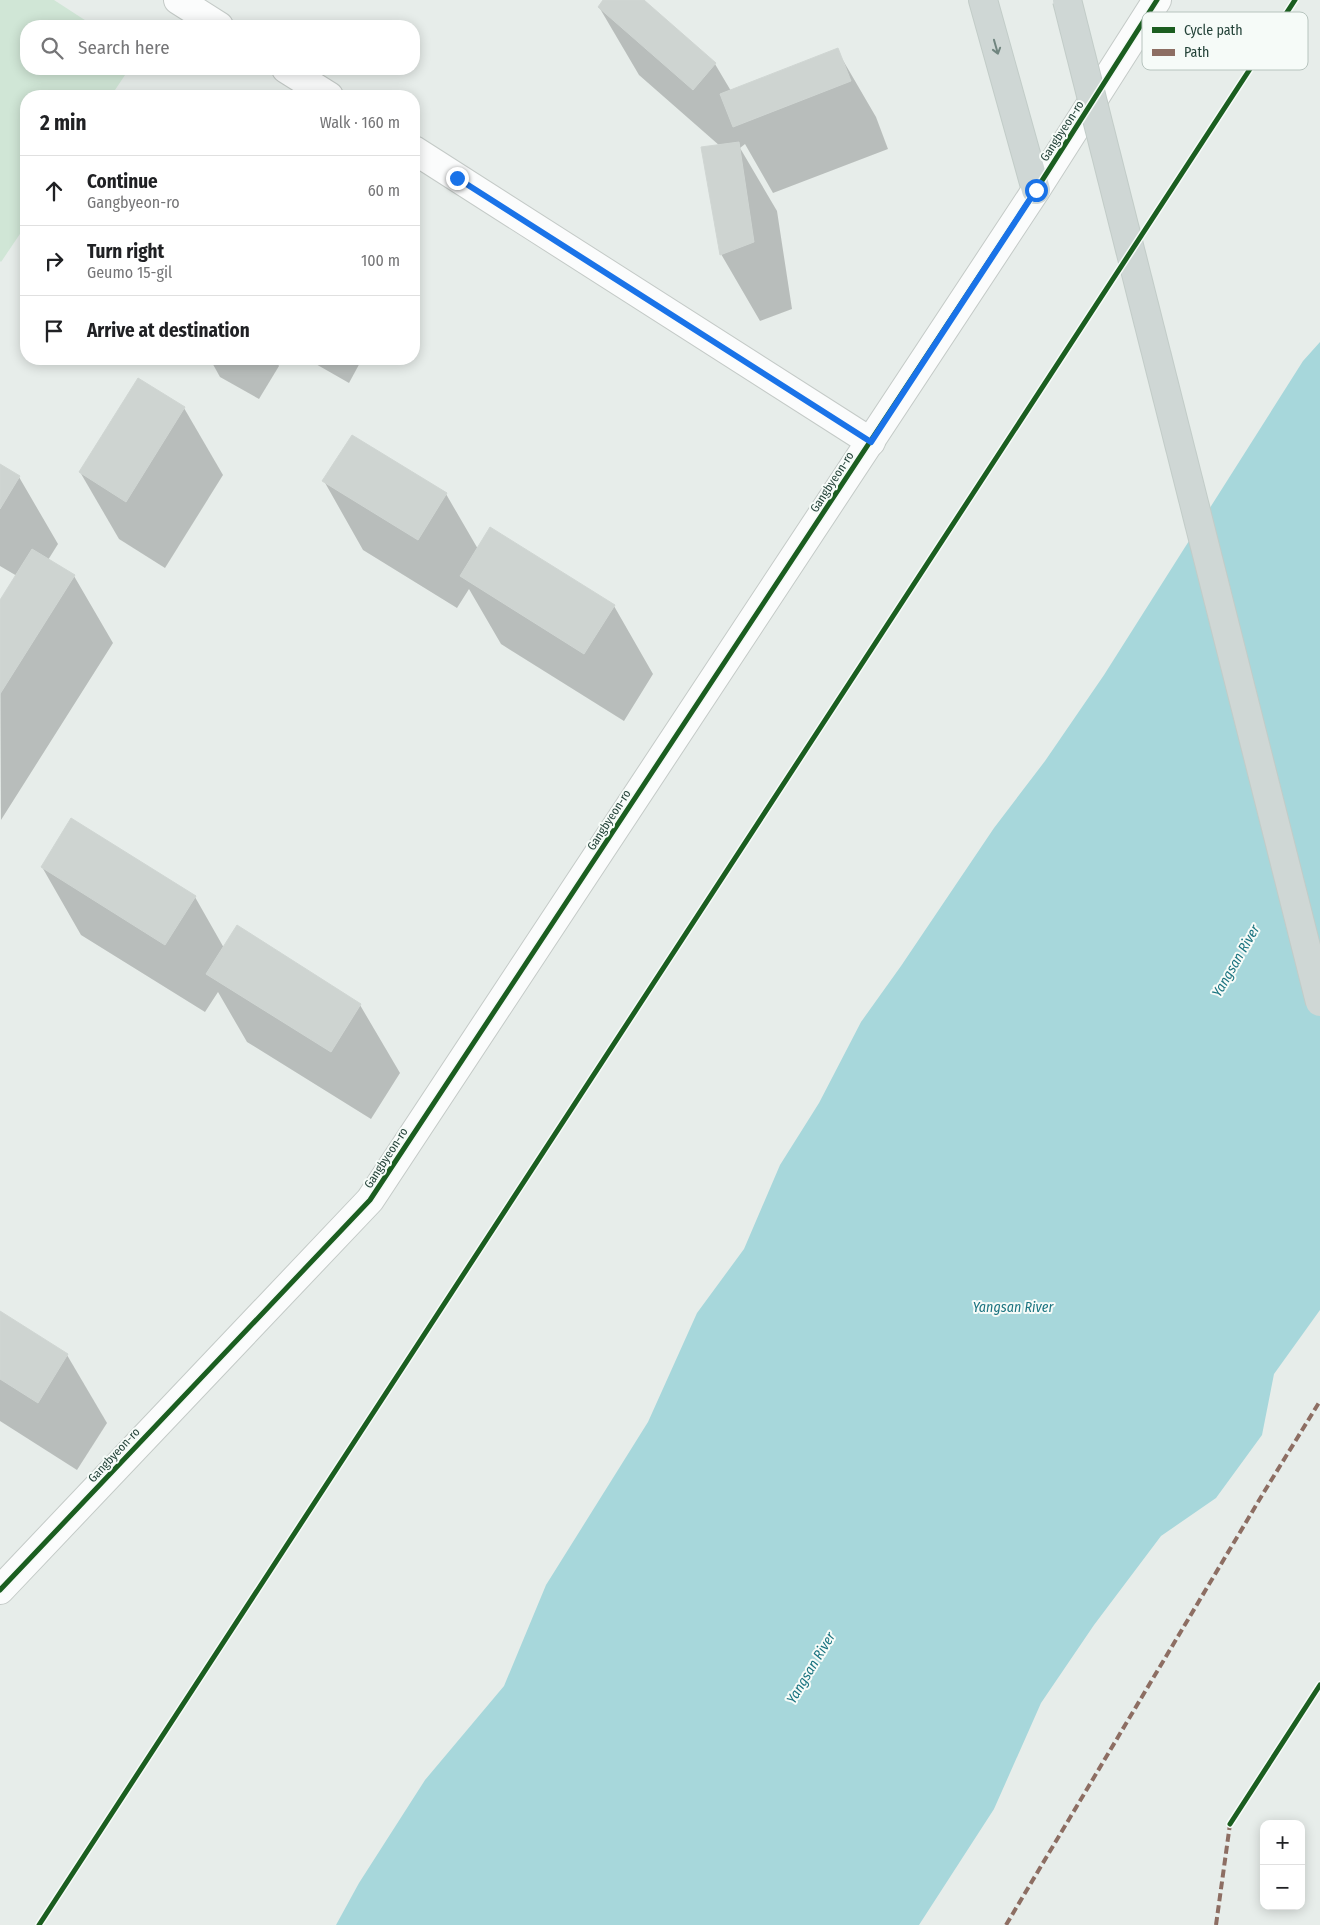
<!DOCTYPE html>
<html lang="en">
<head>
<meta charset="utf-8">
<style>
  body { margin:0; font-family:"Fira Sans Condensed",sans-serif; background:#f6f6f6; color:#202124 }
  .controls { position:absolute; right:15px; bottom:15px; display:grid; overflow:hidden; border-radius:10px; box-shadow:0 2px 12px #0003 }
  .controls button { width:45px; height:45px; display:grid; place-items:center; padding:0; border:0; border-bottom:1px solid #e0e0e0; background:#fff; color:#202124; font:25px sans-serif }
  .stop { position:absolute; width:15px; height:15px; margin:-11px; border:4px solid #1a73e8; border-radius:50%; background:#fff }
  .stop.end { background:#1a73e8; border-color:#fff; box-shadow:0 1px 5px #0008 }
  .list { margin:0; padding:0; list-style:none }
  h2 { display:flex; justify-content:space-between; align-items:center; height:65px; margin:0; padding:0 20px; font-size:21px }
  h2 small { font-size:16px; font-weight:400; color:#757577 }
  .list li { display:grid; grid-template-columns:32px 1fr auto; gap:15px; align-items:center; box-sizing:border-box; height:70px; padding:0 20px; border-top:1px solid #e0e0e0 }
  .list b { display:block; font-size:19px; white-space:nowrap }
  .list p { margin:0; font-size:16px; white-space:nowrap; color:#757577 }
  .list em { font-size:16px; font-style:normal; color:#757577 }
  .icon { flex:none; width:28px; height:28px; fill:none; stroke:currentColor; stroke-width:2; stroke-linecap:round; stroke-linejoin:round }
  .map { position:relative; flex:none; width:1320px; height:1925px; overflow:hidden }
  .search { position:absolute; background:#fff; box-shadow:0 2px 12px #0003; left:20px; top:20px; width:400px; height:55px; display:flex; align-items:center; gap:12px; box-sizing:border-box; padding:0 18px; border-radius:20px; color:#757577; font-size:19px }
  .panel { position:absolute; background:#fff; box-shadow:0 2px 12px #0003; left:20px; top:90px; width:400px; height:275px; border-radius:20px }
  .map>svg:first-child { display:block }
  .green { fill:#d0e6d6 }
  .water { fill:#a7d7db }
  .shadow { fill:#0003 }
  .building { fill:#ced4d1; stroke:#d0d6d3 }
  .lines { fill:none; stroke-linecap:round; stroke-linejoin:round }
  .minor-casing { stroke:#c4cac7; stroke-width:30 }
  .major-casing { stroke:#c2ccc8; stroke-width:30 }
  .path { stroke:#c2ccc8; stroke-width:3; stroke-dasharray:2.5 4; stroke-linecap:butt }
  .minor { stroke:#fbfcfc; stroke-width:28 }
  .major { stroke:#cfd7d5; stroke-width:28 }
  .major-bridge-casing { stroke:#c2ccc8; stroke-width:30; stroke-linecap:butt }
  .major-bridge { stroke:#cfd7d5; stroke-width:28 }
  .quiet { stroke:#8d6e63; stroke-width:4; stroke-dasharray:8 4; stroke-linecap:butt }
  .cycleway-casing { stroke:#f6fbf8; stroke-width:8 }
  .cycleway { stroke:#1b5e20; stroke-width:5 }
  .oneway { stroke:#70857f }
  .route { stroke:#1a73e8; stroke-width:6 }
  .labels { text-anchor:middle; dominant-baseline:central; stroke-width:4; stroke-linejoin:round; paint-order:stroke }
  .street-label { font-size:12px; fill:#234238; stroke:#f6fbf8 }
  .water-label { font-size:14px; font-style:italic; fill:#1b7480; stroke:#f6fbf8 }
  .key { fill:#f6fbf8; stroke:#b7c4be; stroke-width:1 }
  .key-label { font-size:14px; fill:#234238 }
</style>
</head>
<body>
<div class="map">
<svg width="1320" height="1925" viewBox="0 0 1320 1925">
  <rect width="100%" height="100%" fill="#e7edea"/>
  <path class="green" d="M0 0H54L94 26H26V69H129L111 96H26V225L1 262 0 261Z"/>
  <path class="water" d="M1320 342V1310L1274 1374 1262 1435 1216 1498 1161 1536 1094 1625 1041 1703 994 1809 919 1925H336L359 1883 425 1780 504 1686 546 1585 648 1422 697 1313 744 1249 780 1165 819 1103 861 1022 901 966 994 828 1045 761 1104 675 1303 361Z"/>
  <g class="shadow">
    <path d="M605 0H643L715 64 731 91 837 50 876 117 888 149 773 193 745 144 740 148 777 211 792 309 760 321 721 254 720 146 639 75 599 7Z"/>
    <path d="M210 359H275L279 366 259 399 220 377Z"/>
    <path d="M307 359H362L349 383Z"/>
    <path d="M138 380 184 408 223 475 165 568 119 539 80 472Z"/>
    <path d="M0 465 19 477 58 544 48 560 74 576 113 643 1 820 0 602 17 576 0 566Z"/>
    <path d="M324 481 446 494 478 549 614 606 653 674 624 721 501 644 469 589 457 608 363 550Z"/>
    <path d="M42 867 195 897 224 948 360 1005 400 1073 371 1119 247 1042 218 992 205 1012 81 935Z"/>
    <path d="M0 1313 67 1355 107 1423 77 1470 0 1421Z"/>
  </g>
  <g class="building">
    <path d="M603 0H644L716 63 693 90 598 7Z"/>
    <path d="M838 48 851 81 733 127 720 94Z"/>
    <path d="M739 142 754 242 720 255 701 147Z"/>
    <path d="M138 378 185 407 126 502 79 472Z"/>
    <path d="M352 435 447 493 418 540 322 481Z"/>
    <path d="M0 464 20 476 0 509Z"/>
    <path d="M490 527 615 605 584 654 460 576Z"/>
    <path d="M32 549 75 575 0 694V600Z"/>
    <path d="M71 818 196 896 165 945 41 867Z"/>
    <path d="M237 925 361 1004 331 1052 206 974Z"/>
    <path d="M0 1311 68 1354 38 1403 0 1379Z"/>
  </g>
  <g class="lines">
    <g class="minor-casing">
      <g id="minor">
        <path d="M178 0 219 26"/>
        <path d="M286 69 329 96"/>
        <path d="M414 150 871 442"/>
        <path d="M0 1590 370 1200 1036 190 1157 0"/>
      </g>
    </g>
    <g class="major-casing">
      <path id="major" d="M983 0 1036 190"/>
    </g>
    <g class="path">
      <path d="M1154 215 1295 0"/>
      <path d="M39 1925 1108 285"/>
    </g>
    <use href="#minor" class="minor"/>
    <use href="#major" class="major"/>
    <g class="major-bridge-casing">
      <path id="major-bridge" d="M1067 0 1320 1002"/>
    </g>
    <use href="#major-bridge" class="major-bridge"/>
    <g class="quiet">
      <path d="M1006 1925 1264 1492 1320 1401"/>
      <path d="M1216 1925 1230 1824"/>
    </g>
    <g class="cycleway-casing">
      <g id="cycleway">
        <path d="M0 1590 370 1200 1036 190 1157 0"/>
        <path d="M1230 1824 1320 1685"/>
        <path d="M39 1925 1295 0"/>
      </g>
    </g>
    <use href="#cycleway" class="cycleway"/>
  </g>
  <defs><path id="oneway-shaft" d="M-6 0H5M1.5-3L5.5 0L1.5 3" fill="none" stroke-width="1.6" stroke-linecap="round" stroke-linejoin="round" transform="scale(1.25)"/></defs>
  <use class="oneway" href="#oneway-shaft" transform="translate(996 47) rotate(74)"/>
  <g class="lines">
    <path class="route" d="M457 178 871 442 1036 190"/>
  </g>
  <g class="labels">
    <g class="street-label">
      <text transform="translate(1062 131) rotate(-57)">Gangbyeon-ro</text>
      <text transform="translate(832 482) rotate(-57)">Gangbyeon-ro</text>
      <text transform="translate(609 820) rotate(-57)">Gangbyeon-ro</text>
      <text transform="translate(386 1158) rotate(-57)">Gangbyeon-ro</text>
      <text transform="translate(114 1455) rotate(-47)">Gangbyeon-ro</text>
    </g>
    <g class="water-label">
      <text transform="translate(1236 961) rotate(-60)">Yangsan River</text>
      <text x="1013" y="1307">Yangsan River</text>
      <text transform="translate(811 1668) rotate(-59)">Yangsan River</text>
    </g>
  </g>
  <rect x="1142" y="12" width="166" height="58" rx="8" class="key"/>
  <rect x="1152" y="27" width="23" height="6" fill="#1b5e20"/>
  <rect x="1152" y="49" width="23" height="7" fill="#8d6e63"/>
  <g class="key-label">
    <text x="1184" y="35">Cycle path</text>
    <text x="1184" y="57">Path</text>
  </g>
</svg>
<div class="controls">
<button>+</button>
<button>−</button>
</div>
<div class="stop" style="left:1036px;top:190px"></div>
<div class="stop end" style="left:457px;top:178px"></div>
<div class="search"><svg class="icon" aria-label="search" viewBox="0 0 24 24"><circle cx="10" cy="10" r="6"/><path d="M15 15l6 6"/></svg>Search here</div>
<section class="panel">
<h2>2 min<small>Walk · 160 m</small></h2>
<ul class="list">
<li><svg class="icon" aria-label="ahead" viewBox="0 0 24 24"><path d="M12 20V5M6 11l6-6 6 6"/></svg><div><b>Continue</b><p>Gangbyeon-ro</p></div><em>60 m</em></li>
<li><svg class="icon" aria-label="right" viewBox="0 0 24 24"><path d="M7 20v-9h11M14 6l5 5-5 5"/></svg><div><b>Turn right</b><p>Geumo 15-gil</p></div><em>100 m</em></li>
<li><svg class="icon" aria-label="arrive" viewBox="0 0 24 24"><path d="M6 21V4h12l-3 4 3 4H6"/></svg><div><b>Arrive at destination</b></div></li>
</ul>
</section>
</div>
</body>
</html>
